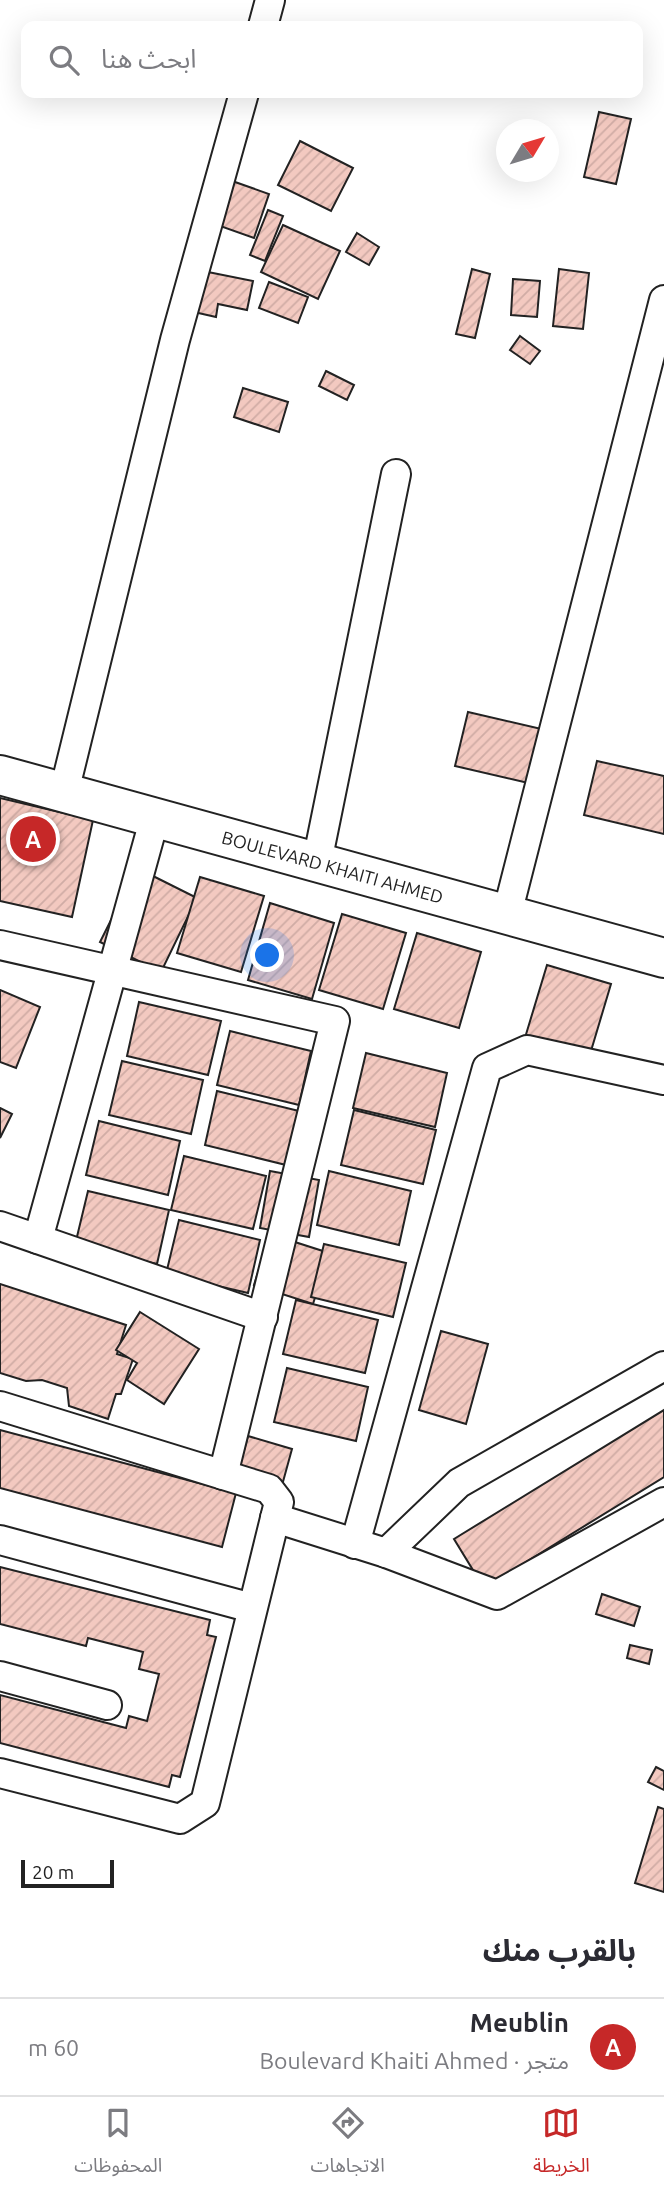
<!DOCTYPE html>
<html lang="ar">
<head>
<meta charset="utf-8">
<style>
  body { margin:0; font-family:Ubuntu,"Noto Sans Arabic",sans-serif; background:#f7f7f7; color:#2b2b33; direction:rtl }
  .compass { position:absolute; left:496px; top:119px; width:63px; height:63px; border-radius:50%; background:#fff; box-shadow:0 7px 28px #0002; rotate:52deg }
  .scale { position:absolute; left:21px; bottom:18px; width:93px; box-sizing:border-box; padding-left:7px; border:4px solid #222; border-top:0; font-size:19px; line-height:24px; white-space:nowrap; color:#222; -webkit-text-stroke:5px #fff; paint-order:stroke }
  .you { position:absolute; left:268px; top:956px; width:24px; height:24px; margin:-18px; border:5px solid #fff; border-radius:50%; background:#1a73e8; box-shadow:0 0 0 10px #1a73e833 }
  .badge { display:grid; place-items:center; width:46px; height:46px; border-radius:50%; background:#c62828; color:#fff; font-size:23px; font-weight:700 }
  .pin { position:absolute; translate:-50% -50%; border:4px solid #fff; box-shadow:0 2px 7px #0006 }
  .list { margin:0; padding:0; list-style:none }
  h2 { display:flex; justify-content:space-between; align-items:center; height:91px; margin:0; padding:0 28px; font-size:30px }
  h2 small { font-size:23px; font-weight:400; color:#7c7c81 }
  .list li { display:grid; grid-template-columns:46px 1fr auto; gap:21px; align-items:center; box-sizing:border-box; height:98px; padding:0 28px; border-top:2px solid #e1e1e2 }
  .list b { display:block; font-size:26px; white-space:nowrap }
  .list p { margin:0; font-size:23px; white-space:nowrap; color:#7c7c81 }
  .list em { font-size:23px; font-style:normal; color:#7c7c81 }
  .icon { flex:none; width:38px; height:38px; fill:none; stroke:currentColor; stroke-width:2; stroke-linecap:round; stroke-linejoin:round }
  .map { position:relative; flex:none; width:664px; height:1906px; overflow:hidden; direction:ltr }
  .search { position:absolute; background:#fff; box-shadow:0 7px 28px #0002; left:21px; right:21px; top:21px; height:77px; display:flex; align-items:center; gap:18px; box-sizing:border-box; padding:0 24px; border-radius:14px; color:#7c7c81; font-size:26px }
  .sheet { height:189px; background:#fff }
  nav { display:flex; justify-content:space-around; align-items:center; box-sizing:border-box; height:98px; border-top:2px solid #e1e1e2; background:#fff; font-size:19px; color:#7c7c81 }
  nav a { display:grid; justify-items:center; gap:4px }
  nav .on { color:#c62828 }
  .map>svg:first-child { display:block }
  .building { fill:url(#building-hatch); stroke:#222; stroke-width:2 }
  .lines { fill:none; stroke-linecap:round; stroke-linejoin:round }
  .street-casing { stroke:#222; stroke-width:32 }
  .highway-casing { stroke:#222; stroke-width:42 }
  .street { stroke:#fff; stroke-width:28 }
  .highway { stroke:#fff; stroke-width:38 }
  .labels { text-anchor:middle; dominant-baseline:central; stroke-width:5; stroke-linejoin:round; paint-order:stroke }
  .street-label { font-size:18px; fill:#222; stroke:#fff }
</style>
</head>
<body>
<div class="map">
<svg width="664" height="1906" viewBox="0 0 664 1906">
  <defs>
    <pattern id="building-hatch" width="6" height="6" patternUnits="userSpaceOnUse" patternTransform="scale(1.75)"><rect width="6" height="6" fill="#f3c9c0"/><path d="M-1 1l2-2M0 6l6-6M5 7l2-2" fill="none" stroke="#d0aca5"/></pattern>
  </defs>
  <rect width="100%" height="100%" fill="#fff"/>
  <g class="building">
    <path d="M599 112 631 119 616 184 584 177Z"/>
    <path d="M300 141 353 168 331 211 278 185Z"/>
    <path d="M218 176 269 194 254 238 203 220Z"/>
    <path d="M268 210 283 216 265 261 250 255Z"/>
    <path d="M283 225 340 251 318 299 261 272Z"/>
    <path d="M357 233 379 247 369 265 346 252Z"/>
    <path d="M193 269 253 281 247 310 218 304 216 317 185 310Z"/>
    <path d="M472 269 490 274 475 338 456 334Z"/>
    <path d="M559 269 589 273 583 329 553 326Z"/>
    <path d="M513 279 540 281 537 317 511 315Z"/>
    <path d="M269 282 308 297 298 323 259 308Z"/>
    <path d="M520 336 540 351 530 364 510 350Z"/>
    <path d="M326 371 354 385 347 400 319 386Z"/>
    <path d="M243 388 288 402 279 432 234 417Z"/>
    <path d="M468 712 550 731 537 785 455 766Z"/>
    <path d="M597 761 664 776V834L584 815Z"/>
    <path d="M0 798 93 820 72 917 0 901Z"/>
    <path d="M137 868 197 898 161 972 100 942Z"/>
    <path d="M200 877 264 896 241 972 177 953Z"/>
    <path d="M270 903 334 923 312 999 248 980Z"/>
    <path d="M342 914 406 933 383 1009 319 990Z"/>
    <path d="M417 933 481 952 459 1028 394 1009Z"/>
    <path d="M547 965 611 984 588 1061 524 1041Z"/>
    <path d="M0 990 40 1007 16 1068 0 1062Z"/>
    <path d="M139 1002 221 1021 208 1075 127 1056Z"/>
    <path d="M230 1031 311 1051 299 1105 217 1085Z"/>
    <path d="M366 1053 447 1073 435 1127 353 1108Z"/>
    <path d="M122 1061 203 1080 191 1134 109 1115Z"/>
    <path d="M217 1091 299 1111 286 1165 205 1145Z"/>
    <path d="M0 1108 12 1114 0 1138Z"/>
    <path d="M354 1110 436 1130 423 1184 341 1165Z"/>
    <path d="M99 1121 180 1141 168 1195 86 1175Z"/>
    <path d="M184 1156 266 1176 253 1229 171 1210Z"/>
    <path d="M270 1171 319 1180 309 1237 260 1228Z"/>
    <path d="M329 1171 411 1191 399 1245 317 1225Z"/>
    <path d="M88 1191 169 1210 157 1264 75 1245Z"/>
    <path d="M179 1220 260 1240 248 1293 166 1274Z"/>
    <path d="M270 1234 329 1253 313 1304 254 1285Z"/>
    <path d="M324 1244 406 1263 393 1317 311 1297Z"/>
    <path d="M0 1284 126 1325 117 1354 133 1359 121 1394H116L108 1419 69 1406 67 1388 42 1380 26 1381 0 1373Z"/>
    <path d="M296 1300 378 1320 365 1373 283 1354Z"/>
    <path d="M140 1312 199 1349 164 1404 127 1380 137 1363 116 1350Z"/>
    <path d="M441 1331 488 1344 466 1424 419 1410Z"/>
    <path d="M287 1368 368 1387 356 1441 274 1422Z"/>
    <path d="M664 1410V1477L484 1588 454 1539Z"/>
    <path d="M0 1430 236 1493 222 1547 0 1488Z"/>
    <path d="M248 1436 292 1449 281 1489 237 1476Z"/>
    <path d="M0 1567 210 1620 207 1635 216 1637 180 1777 172 1775 169 1787 0 1743V1695L126 1728 129 1716 147 1721 159 1674 139 1669 143 1652 88 1638 86 1646 0 1624Z"/>
    <path d="M602 1594 640 1607 634 1626 596 1614Z"/>
    <path d="M630 1645 652 1650 649 1664 627 1658Z"/>
    <path d="M656 1767 664 1771V1790L648 1782Z"/>
    <path d="M658 1807 664 1809V1892L635 1883Z"/>
  </g>
  <g class="lines">
    <g class="street-casing">
      <g id="street">
        <path d="M263 26 270 0"/>
        <path d="M64 792 175 340 244 93"/>
        <path d="M317 862 396 474"/>
        <path d="M507 914 664 300"/>
        <path d="M0 945 335 1021 223 1475"/>
        <path d="M0 1226 263 1317"/>
        <path d="M38 1239 155 817"/>
        <path d="M0 1406 269 1489 279 1502 205 1803 180 1819 0 1773"/>
        <path d="M275 1518 386 1553 497 1595 664 1502"/>
        <path d="M0 1540 252 1608"/>
        <path d="M355 1544 487 1068 527 1050 664 1080"/>
        <path d="M386 1553 459 1483 664 1366"/>
        <path d="M0 1676 107 1705"/>
      </g>
    </g>
    <g class="highway-casing">
      <g id="highway">
        <path id="s1" d="M0 775 664 958"/>
      </g>
    </g>
    <use href="#street" class="street"/>
    <use href="#highway" class="highway"/>
  </g>
  <g class="labels">
    <g class="street-label">
      <text stroke="none"><textPath href="#s1" startOffset="345">BOULEVARD KHAITI AHMED</textPath></text>
    </g>
  </g>
</svg>
<svg class="compass" viewBox="-18 -18 36 36"><path d="M0-13l5 13h-10z" fill="#e53935"/><path d="M0 13l5-13h-10z" fill="#7c7c81"/></svg>
<div class="scale">20 m</div>
<div class="you"></div>
<div class="pin badge" style="left:33px;top:839px">A</div>
<div class="search"><svg class="icon" aria-label="search" viewBox="0 0 24 24"><circle cx="10" cy="10" r="6"/><path d="M15 15l6 6"/></svg>ابحث هنا</div>
</div>
<section class="sheet">
<h2>بالقرب منك<small></small></h2>
<ul class="list">
<li><span class="badge">A</span><div><b>Meublin</b><p>متجر · Boulevard Khaiti Ahmed</p></div><em>60 m</em></li>
</ul>
</section>
<nav>
<a class="on"><svg class="icon" aria-label="map" viewBox="0 0 24 24"><path d="M3 6l6-2 6 2 6-2v14l-6 2-6-2-6 2zM9 4v14M15 6v14"/></svg>الخريطة</a>
<a><svg class="icon" aria-label="directions" viewBox="0 0 24 24"><path d="M12 3l9 9-9 9-9-9zM9 14v-3h6M13 9l2 2-2 2"/></svg>الاتجاهات</a>
<a><svg class="icon" aria-label="saved" viewBox="0 0 24 24"><path d="M7 4h10v16l-5-4-5 4z"/></svg>المحفوظات</a>
</nav>
</body>
</html>
